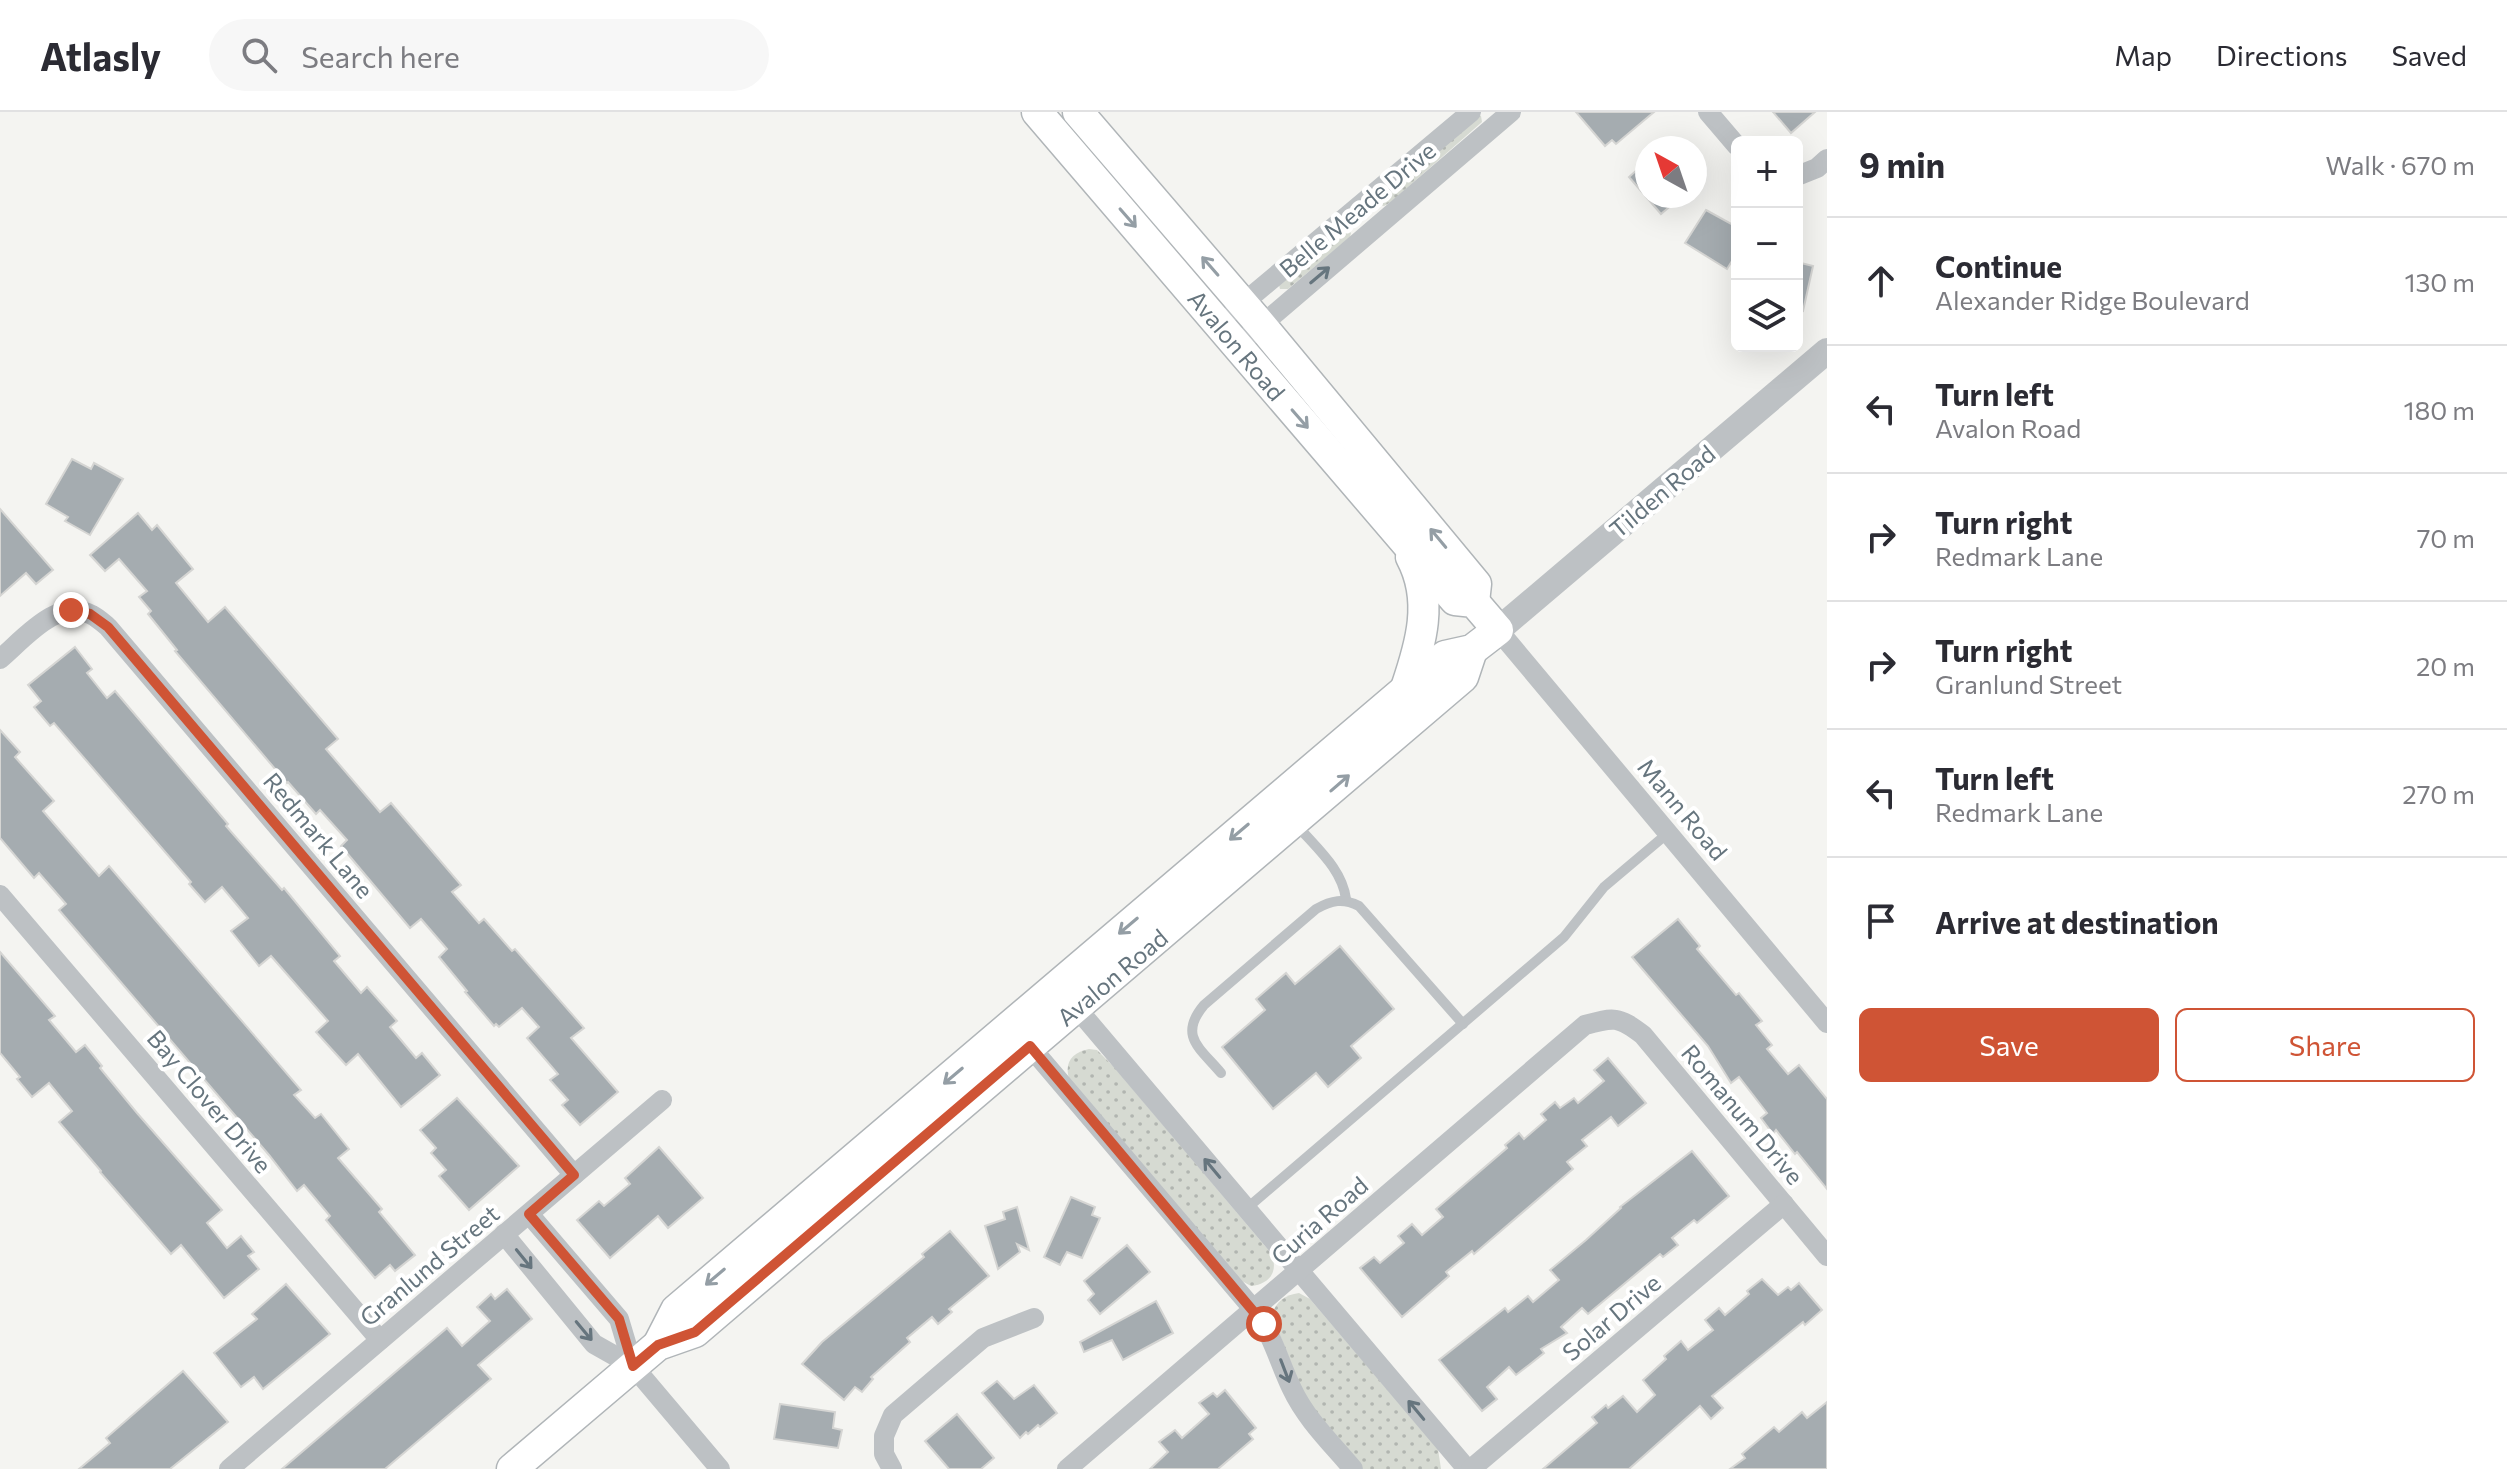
<!DOCTYPE html>
<html lang="en">
<head>
<meta charset="utf-8">
<style>
  body { margin:0; font-family:Commissioner,sans-serif; background:#f7f7f7; color:#2b2b33 }
  .controls { position:absolute; right:24px; top:24px; display:grid; overflow:hidden; border-radius:12px; box-shadow:0 8px 32px #0002 }
  .controls button { width:72px; height:72px; display:grid; place-items:center; padding:0; border:0; border-bottom:2px solid #e1e1e2; background:#fff; color:#2b2b33; font:40px sans-serif }
  .compass { position:absolute; left:1635px; top:24px; width:72px; height:72px; border-radius:50%; background:#fff; box-shadow:0 8px 32px #0002; rotate:320deg }
  .stop { position:absolute; width:24px; height:24px; margin:-18px; border:6px solid #cf5435; border-radius:50%; background:#fff }
  .stop.end { background:#cf5435; border-color:#fff; box-shadow:0 2px 8px #0008 }
  .list { margin:0; padding:0; list-style:none }
  h2 { display:flex; justify-content:space-between; align-items:center; height:104px; margin:0; padding:0 32px; font-size:34px }
  h2 small { font-size:26px; font-weight:400; color:#7c7c81 }
  .list li { display:grid; grid-template-columns:52px 1fr auto; gap:24px; align-items:center; box-sizing:border-box; height:128px; padding:0 32px; border-top:2px solid #e1e1e2 }
  .list b { display:block; font-size:30px; white-space:nowrap }
  .list p { margin:0; font-size:26px; white-space:nowrap; color:#7c7c81 }
  .list em { font-size:26px; font-style:normal; color:#7c7c81 }
  .actions { display:flex; gap:16px; padding:24px 32px }
  .actions a { flex:1; padding:18px 0; border:2px solid #cf5435; border-radius:12px; text-align:center; font-size:28px; color:#cf5435 }
  .actions .main { background:#cf5435; color:#fff }
  .icon { flex:none; width:44px; height:44px; fill:none; stroke:currentColor; stroke-width:2; stroke-linecap:round; stroke-linejoin:round }
  .map { position:relative; flex:none; width:1827px; height:1357px; overflow:hidden }
  header { display:flex; align-items:center; gap:48px; box-sizing:border-box; height:112px; padding:0 40px; background:#fff; border-bottom:2px solid #e1e1e2 }
  header strong { font-size:38px }
  nav { display:flex; gap:44px; margin-inline-start:auto; font-size:28px }
  .search { width:560px; height:72px; background:#f7f7f7; display:flex; align-items:center; gap:20px; box-sizing:border-box; padding:0 28px; border-radius:44px; color:#7c7c81; font-size:30px }
  main { display:flex }
  aside { flex:1; background:#fff }
  .map>svg:first-child { display:block }
  .grass { fill:url(#grass-dots) }
  .building { fill:#a5acb0; stroke:#d5d5d3; stroke-width:2 }
  .lines { fill:none; stroke-linecap:round; stroke-linejoin:round }
  .secondary-casing { stroke:#b0b5b8; stroke-width:33 }
  .service { stroke:#bdc1c4; stroke-width:10 }
  .minor { stroke:#bdc1c4; stroke-width:20 }
  .tertiary { stroke:#bdc1c4; stroke-width:26 }
  .secondary { stroke:#fff; stroke-width:30 }
  .oneway { stroke:#949ea5 }
  .oneway2 { stroke:#66757e }
  .route { stroke:#cf5435; stroke-width:10 }
  .labels { text-anchor:middle; dominant-baseline:central; stroke-width:8; stroke-linejoin:round; paint-order:stroke }
  .street-label { font-size:24px; fill:#66757e; stroke:#fff }
</style>
</head>
<body>
<header>
<strong>Atlasly</strong>
<div class="search"><svg class="icon" aria-label="search" viewBox="0 0 24 24"><circle cx="10" cy="10" r="6"/><path d="M15 15l6 6"/></svg>Search here</div>
<nav><a>Map</a><a>Directions</a><a>Saved</a></nav>
</header>
<main>
<div class="map">
<svg width="1827" height="1357" viewBox="0 0 1827 1357">
  <defs>
    <pattern id="grass-dots" width="8" height="8" patternUnits="userSpaceOnUse" patternTransform="scale(2)"><rect width="8" height="8" fill="#d6dad2"/><path d="M2 2h.1M6 6h.1" fill="none" stroke="#b1b5b0" stroke-width="1.8" stroke-linecap="round"/></pattern>
  </defs>
  <rect width="100%" height="100%" fill="#f4f4f1"/>
  <g class="grass">
    <path d="M1477 2 1481 4 1482 10 1391 90 1384 94 1380 93 1378 88Z"/>
    <path d="M1347 116 1351 121 1350 125 1288 177H1280L1279 173Z"/>
    <path d="M1089 937 1097 938 1114 955 1271 1141C1279 1159 1270 1172 1251 1174L1238 1167 1069 966C1064 950 1073 940 1089 937Z"/>
    <path d="M1299 1181 1310 1187 1438 1337 1441 1357H1363L1319 1305 1303 1281 1272 1203C1276 1189 1285 1183 1299 1181Z"/>
  </g>
  <g class="building">
    <path d="M1576 0H1654L1616 32 1612 28 1605 34Z"/>
    <path d="M1773 0H1815L1791 21Z"/>
    <path d="M1647 49V84H1682L1661 102 1629 65Z"/>
    <path d="M1706 98 1737 115V141L1727 157 1685 131Z"/>
    <path d="M1797 150 1813 154 1803 199 1797 198Z"/>
    <path d="M72 347 91 357 94 351 123 367 90 423 65 409 68 405 46 392Z"/>
    <path d="M0 397 53 458 36 472 26 461 0 484Z"/>
    <path d="M138 401 152 418 157 413 193 457 176 471 208 510 225 495 338 627 326 637 380 700 391 691 461 773 452 780 479 811 484 807 512 839 515 837 584 916 571 926 618 980 580 1013 562 993 568 988 550 968 558 962 527 926 539 915 522 896 499 915 496 912 494 914 465 880 467 879 439 845 447 837 421 807 410 816 341 734 347 728 320 698 316 702 288 670 287 671 175 539 177 538 148 502 151 499 139 485 147 479 119 447 105 459 90 443Z"/>
    <path d="M75 535 92 557 87 561 107 586 115 579 228 712 226 714 282 778 284 776 340 844 334 849 361 881 367 875 397 909 390 915 416 946 422 941 440 963 401 995 358 942 346 953 316 920 328 909 271 844 259 854 231 819 248 806 222 775 205 790 189 772 191 770 54 611 50 614 34 595 41 589 28 573Z"/>
    <path d="M0 618 20 640 15 645 54 689 43 699 99 764 109 754 301 978 294 983 315 1006 321 1002 349 1037 338 1046 382 1097 379 1100 415 1143 395 1159 390 1153 375 1166 326 1108 330 1104 304 1073 297 1079 269 1043 59 798 66 792 39 761 34 766 0 726Z"/>
    <path d="M1678 807 1700 834 1697 837 1736 883 1739 881 1762 909 1756 913 1772 933 1767 937 1788 962 1799 953 1827 987V1077L1797 1040 1795 1042 1776 1018 1773 1022 1761 1006 1767 1001 1739 965 1731 971 1708 934 1632 845Z"/>
    <path d="M1340 834 1394 897 1351 934 1361 946 1328 975 1316 961 1273 997 1222 935 1265 898 1256 887 1286 861 1295 872Z"/>
    <path d="M0 840 55 904 49 908 76 940 85 933 102 954 100 956 137 1001 222 1098 207 1111 227 1136 241 1124 254 1140 248 1144 259 1157 224 1186 181 1133 171 1142 100 1060 101 1059 59 1010 72 999 49 971 32 985 17 967 20 965 0 941Z"/>
    <path d="M1608 946 1646 991 1618 1014 1611 1005 1582 1028 1587 1034 1567 1050 1573 1057 1474 1142 1472 1139 1446 1160 1449 1164 1402 1205 1360 1156 1374 1145 1380 1151 1404 1131 1398 1124 1412 1112 1422 1123 1443 1105 1436 1097 1507 1036 1505 1033 1519 1021 1524 1027 1546 1008 1541 1002 1555 990 1560 996 1574 986 1578 991 1604 969 1594 958Z"/>
    <path d="M457 986 519 1054 469 1098 439 1064 446 1058 431 1041 436 1036 420 1018Z"/>
    <path d="M659 1035 703 1086 668 1116 658 1104 610 1146 577 1108 599 1089 604 1094 630 1072 625 1066Z"/>
    <path d="M1692 1039 1729 1084 1697 1111 1694 1108 1672 1126 1678 1133 1663 1145 1660 1142 1588 1202 1582 1196 1561 1215 1567 1221 1541 1237 1544 1241 1529 1253 1516 1263 1509 1255 1487 1275 1497 1287 1482 1299 1439 1248 1505 1196 1508 1200 1528 1184 1533 1190 1559 1168 1550 1158 1586 1128 1621 1096 1620 1095Z"/>
    <path d="M1071 1085 1095 1095 1092 1103 1100 1106 1082 1146 1067 1140 1060 1153 1044 1145Z"/>
    <path d="M1017 1095 1029 1138 1017 1132 1020 1140 998 1157 985 1114 1005 1107 1003 1100Z"/>
    <path d="M950 1119 989 1164 949 1197 952 1200 938 1212 932 1205 907 1226 910 1230 871 1265 873 1267 862 1280 855 1275 844 1288 802 1252 822 1230 924 1145 922 1142Z"/>
    <path d="M1127 1133 1150 1160 1100 1202 1088 1188 1094 1182 1084 1169Z"/>
    <path d="M1762 1167 1778 1183 1788 1175 1791 1178 1799 1171 1822 1198 1805 1213 1803 1210 1712 1284 1723 1296 1711 1307 1700 1294 1629 1357H1543L1597 1311 1592 1305 1606 1293 1608 1296 1623 1284 1637 1300 1655 1283 1643 1268 1666 1247 1664 1244 1681 1229 1688 1238 1713 1218 1705 1208 1719 1196 1725 1203 1749 1182 1747 1179Z"/>
    <path d="M286 1172 330 1222 263 1277 254 1265 241 1275 214 1241 257 1207 252 1202Z"/>
    <path d="M507 1177 532 1207 478 1253 491 1267 385 1357H282L447 1216 462 1234 490 1209 477 1195 491 1182 495 1187Z"/>
    <path d="M1156 1189 1173 1221 1123 1248 1112 1228 1084 1240 1080 1230Z"/>
    <path d="M183 1259 228 1310 170 1357H79L110 1331 106 1326Z"/>
    <path d="M997 1269 1014 1287 1034 1273 1057 1301 1040 1315 1038 1313 1028 1322 1026 1320 1020 1326 982 1281Z"/>
    <path d="M1225 1278 1256 1316 1249 1322 1253 1327 1218 1357H1150L1168 1340 1159 1330 1175 1318 1182 1326 1209 1302 1199 1291 1213 1281 1217 1285Z"/>
    <path d="M1827 1290V1357H1730L1745 1346 1742 1342 1774 1315 1779 1320 1802 1300 1807 1306Z"/>
    <path d="M780 1292 835 1300 833 1316 842 1318 838 1336 774 1327Z"/>
    <path d="M957 1302 994 1346 981 1357H949L925 1329Z"/>
  </g>
  <g class="lines">
    <g class="secondary-casing">
      <g id="secondary">
        <path d="M1078 0 1261 213 1476 472 1474 490"/>
        <path d="M1406 576C1421 532 1434 488 1411 445"/>
        <path d="M658 1233 676 1198 1445 544 1472 538 1498 518 1474 490 1455 488 1037 0"/>
        <path d="M512 1357 658 1233 695 1220 1463 565 1472 538"/>
      </g>
    </g>
    <g class="service">
      <path d="M1295 711C1315 735 1342 756 1346 787"/>
      <path d="M1221 961C1200 936 1178 924 1204 893L1316 797C1332 788 1343 786 1359 794L1463 912"/>
      <path d="M1246 1097 1564 825 1604 775 1668 721"/>
    </g>
    <g class="minor">
      <path d="M1708 0 1737 34"/>
      <path d="M1797 64 1817 56 1827 47"/>
      <path d="M1235 198 1471 0"/>
      <path d="M1237 234 1511 0"/>
      <path d="M1498 518 1827 911"/>
      <path d="M0 547C24 527 58 484 92 503 98 506 103 511 108 515L574 1063"/>
      <path d="M0 783 380 1228"/>
      <path d="M1069 887 1467 1357"/>
      <path d="M1022 925 1254 1198C1274 1225 1278 1248 1292 1277 1306 1307 1332 1332 1353 1357"/>
      <path d="M529 1102 619 1207 633 1254"/>
      <path d="M504 1122 594 1232 633 1254 720 1357"/>
      <path d="M229 1357 662 988"/>
      <path d="M892 1357 884 1342V1324L893 1303 983 1226 1034 1206"/>
      <path d="M1067 1357 1585 913C1614 905 1618 904 1643 923L1827 1144"/>
      <path d="M1471 1357 1784 1092"/>
    </g>
    <path class="tertiary" d="M1498 518 1827 239"/>
    <use href="#secondary" class="secondary"/>
  </g>
  <defs><path id="oneway-shaft" d="M-6 0H5M1.5-3L5.5 0L1.5 3" fill="none" stroke-width="1.6" stroke-linecap="round" stroke-linejoin="round" transform="scale(2)"/></defs>
  <g class="oneway">
    <use href="#oneway-shaft" transform="translate(1128 106) rotate(49)"/>
    <use href="#oneway-shaft" transform="translate(1210 154) rotate(-131)"/>
    <use href="#oneway-shaft" transform="translate(1300 307) rotate(49)"/>
    <use href="#oneway-shaft" transform="translate(1438 426) rotate(-130)"/>
    <use href="#oneway-shaft" transform="translate(1340 671) rotate(-41)"/>
    <use href="#oneway-shaft" transform="translate(1239 720) rotate(140)"/>
    <use href="#oneway-shaft" transform="translate(1128 814) rotate(140)"/>
    <use href="#oneway-shaft" transform="translate(953 964) rotate(140)"/>
    <use href="#oneway-shaft" transform="translate(715 1165) rotate(140)"/>
  </g>
  <g class="oneway2">
    <use href="#oneway-shaft" transform="translate(1320 163) rotate(-40)"/>
    <use href="#oneway-shaft" transform="translate(1212 1056) rotate(-130)"/>
    <use href="#oneway-shaft" transform="translate(524 1147) rotate(51)"/>
    <use href="#oneway-shaft" transform="translate(584 1219) rotate(50)"/>
    <use href="#oneway-shaft" transform="translate(1285 1259) rotate(69)"/>
    <use href="#oneway-shaft" transform="translate(1416 1298) rotate(-130)"/>
  </g>
  <g class="lines">
    <path class="route" d="M71 498 90 502 108 515 574 1063 529 1102 619 1207 633 1254 658 1233 695 1220 1030 934 1264 1212"/>
  </g>
  <g class="labels">
    <g class="street-label">
      <text transform="translate(1357 97) rotate(-40)">Belle Meade Drive</text>
      <text transform="translate(1237 233) rotate(50)">Avalon Road</text>
      <text transform="translate(1662 379) rotate(-40)">Tilden Road</text>
      <text transform="translate(1683 697) rotate(50)">Mann Road</text>
      <text transform="translate(319 723) rotate(50)">Redmark Lane</text>
      <text transform="translate(1112 865) rotate(-40)">Avalon Road</text>
      <text transform="translate(210 989) rotate(50)">Bay Clover Drive</text>
      <text transform="translate(1743 1002) rotate(50)">Romanum Drive</text>
      <text transform="translate(1319 1108) rotate(-41)">Curia Road</text>
      <text transform="translate(429 1153) rotate(-40)">Granlund Street</text>
      <text transform="translate(1611 1205) rotate(-40)">Solar Drive</text>
    </g>
  </g>
</svg>
<div class="controls">
<button>+</button>
<button>−</button>
<button><svg class="icon" aria-label="layers" viewBox="0 0 24 24"><path d="M12 4l9 5-9 5-9-5zM3 14l9 5 9-5"/></svg></button>
</div>
<svg class="compass" viewBox="-18 -18 36 36"><path d="M0-13l5 13h-10z" fill="#e53935"/><path d="M0 13l5-13h-10z" fill="#7c7c81"/></svg>
<div class="stop" style="left:1264px;top:1212px"></div>
<div class="stop end" style="left:71px;top:498px"></div>
</div>
<aside>
<h2>9 min<small>Walk · 670 m</small></h2>
<ul class="list">
<li><svg class="icon" aria-label="ahead" viewBox="0 0 24 24"><path d="M12 20V5M6 11l6-6 6 6"/></svg><div><b>Continue</b><p>Alexander Ridge Boulevard</p></div><em>130 m</em></li>
<li><svg class="icon" aria-label="left" viewBox="0 0 24 24"><path d="M17 20v-9H6M10 6l-5 5 5 5"/></svg><div><b>Turn left</b><p>Avalon Road</p></div><em>180 m</em></li>
<li><svg class="icon" aria-label="right" viewBox="0 0 24 24"><path d="M7 20v-9h11M14 6l5 5-5 5"/></svg><div><b>Turn right</b><p>Redmark Lane</p></div><em>70 m</em></li>
<li><svg class="icon" aria-label="right" viewBox="0 0 24 24"><path d="M7 20v-9h11M14 6l5 5-5 5"/></svg><div><b>Turn right</b><p>Granlund Street</p></div><em>20 m</em></li>
<li><svg class="icon" aria-label="left" viewBox="0 0 24 24"><path d="M17 20v-9H6M10 6l-5 5 5 5"/></svg><div><b>Turn left</b><p>Redmark Lane</p></div><em>270 m</em></li>
<li><svg class="icon" aria-label="arrive" viewBox="0 0 24 24"><path d="M6 21V4h12l-3 4 3 4H6"/></svg><div><b>Arrive at destination</b></div></li>
</ul>
<div class="actions"><a class="main">Save</a><a>Share</a></div>
</aside>
</main>
</body>
</html>
